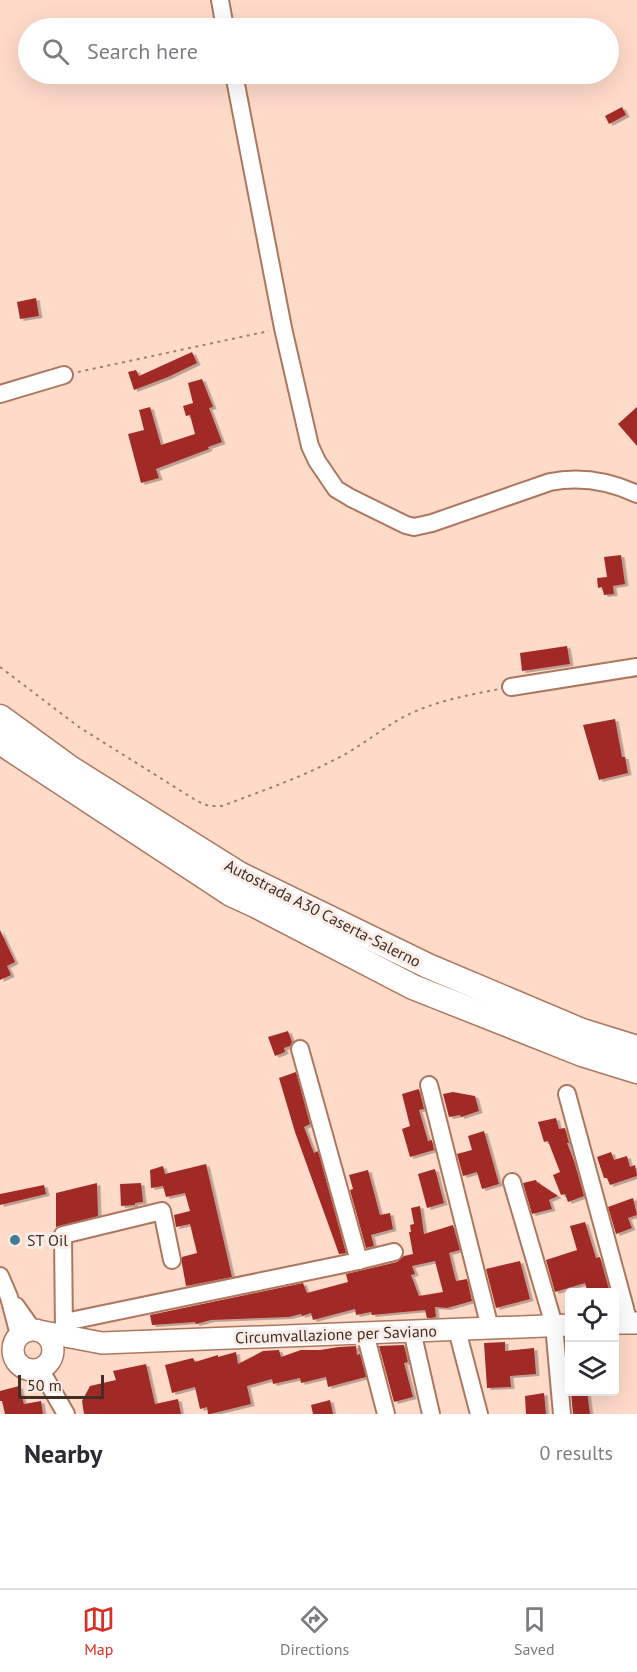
<!DOCTYPE html>
<html lang="en">
<head>
<meta charset="utf-8">
<style>
  body { margin:0; font-family:"PT Sans",sans-serif; background:#f7f7f7; color:#2b2b33 }
  .controls { position:absolute; right:18px; bottom:18px; display:grid; overflow:hidden; border-radius:6px; box-shadow:0 6px 24px #0002 }
  .controls button { width:54px; height:54px; display:grid; place-items:center; padding:0; border:0; border-bottom:2px solid #e1e1e2; background:#fff; color:#2b2b33; font:30px sans-serif }
  .scale { position:absolute; left:18px; bottom:15px; width:86px; box-sizing:border-box; padding-left:6px; border:3px solid #442d22; border-top:0; font-size:16px; line-height:21px; white-space:nowrap; color:#442d22; -webkit-text-stroke:4px #f9ede7; paint-order:stroke }
  .list { margin:0; padding:0; list-style:none }
  h2 { display:flex; justify-content:space-between; align-items:center; height:78px; margin:0; padding:0 24px; font-size:26px }
  h2 small { font-size:20px; font-weight:400; color:#7c7c81 }
  .icon { flex:none; width:33px; height:33px; fill:none; stroke:currentColor; stroke-width:2; stroke-linecap:round; stroke-linejoin:round }
  .map { position:relative; flex:none; width:637px; height:1414px; overflow:hidden }
  .search { position:absolute; background:#fff; box-shadow:0 6px 24px #0002; left:18px; right:18px; top:18px; height:66px; display:flex; align-items:center; gap:15px; box-sizing:border-box; padding:0 21px; border-radius:33px; color:#7c7c81; font-size:22px }
  .sheet { height:174px; background:#fff }
  nav { display:flex; justify-content:space-around; align-items:center; box-sizing:border-box; height:84px; border-top:2px solid #e1e1e2; background:#fff; font-size:16px; color:#7c7c81 }
  nav a { display:grid; justify-items:center; gap:3px }
  nav .on { color:#d93025 }
  .map>svg:first-child { display:block }
  .building { fill:#a12926; fill-rule:evenodd; filter:url(#shadow) }
  .lines { fill:none; stroke-linecap:round; stroke-linejoin:round }
  .minor-casing { stroke:#ac775e; stroke-width:20 }
  .major-casing { stroke:#ac775e; stroke-width:24 }
  .highway-casing { stroke:#ac775e; stroke-width:27 }
  .path { stroke:#9e8072; stroke-width:2; stroke-dasharray:3 4.5; stroke-linecap:butt }
  .minor { stroke:#fff; stroke-width:16 }
  .major { stroke:#fff; stroke-width:21 }
  .highway { stroke:#fff; stroke-width:24 }
  .poi-dot { fill:#417c94; stroke:#f9ede7; stroke-width:2 }
  .labels { text-anchor:middle; dominant-baseline:central; stroke-width:6; stroke-linejoin:round; paint-order:stroke }
  .street-label { font-size:16px; fill:#442d22; stroke:#f9ede7 }
  .poi-label { font-size:16px; fill:#442d22; stroke:#f9ede7; text-anchor:start }
</style>
</head>
<body>
<div class="map">
<svg width="637" height="1414" viewBox="0 0 637 1414">
  <defs>
    <filter id="shadow"><feDropShadow dx="3.5" dy="2" stdDeviation="0" flood-color="#0004"/></filter>
  </defs>
  <rect width="100%" height="100%" fill="#fedac9"/>
  <g class="building">
    <path d="M622 107 626 115 609 124 605 116Z"/>
    <path d="M36 298 39 316 20 319 17 302Z"/>
    <path d="M192 352 197 363 168 377 134 390 128 372 136 370 139 376Z"/>
    <path d="M202 379 213 407 209 408 222 442 208 447 209 449 156 469 159 478 141 483 128 434 144 430 139 410 150 407 161 445 195 434 190 415 186 416 183 406 193 403 188 383Z"/>
    <path d="M637 407V446L618 424Z"/>
    <path d="M621 555 625 584 613 586 614 594 604 595 602 587 598 588 597 578 607 577 604 557Z"/>
    <path d="M567 646 570 664 522 671 520 653Z"/>
    <path d="M615 719 622 757H625L628 773 599 780 583 725Z"/>
    <path d="M0 930 15 962 7 966 11 975 0 980Z"/>
    <path d="M288 1031 292 1042 290 1046 284 1048 285 1052 275 1056 268 1037Z"/>
    <path d="M296 1072 310 1124 304 1127 314 1153 318 1151 346 1253 339 1254 295 1132 279 1078Z"/>
    <path d="M419 1089 424 1109 419 1110 428 1141 432 1140 434 1150 410 1157 402 1129 410 1126 402 1094Z"/>
    <path d="M453 1092 475 1096 479 1111 461 1117 460 1115 449 1117 443 1094Z"/>
    <path d="M556 1118 559 1129 565 1128 569 1143H567L574 1161 584 1196 568 1202 565 1194 561 1195 553 1175 560 1172 548 1141 544 1142 538 1122Z"/>
    <path d="M484 1131 499 1184 482 1189 477 1172 463 1176 457 1154 472 1150 468 1136Z"/>
    <path d="M611 1152 614 1160 627 1156 630 1167 635 1165 637 1176 610 1185 607 1178H604L597 1157Z"/>
    <path d="M206 1164 232 1277 186 1286 182 1264V1257L197 1253 190 1224 176 1227 174 1215 190 1211 185 1193 166 1197 163 1186 151 1188 150 1170 163 1166 165 1174Z"/>
    <path d="M435 1169 444 1203 427 1208 418 1174Z"/>
    <path d="M368 1170 380 1215 390 1213 393 1229 371 1235 374 1246 366 1248 350 1190 353 1189 349 1175Z"/>
    <path d="M536 1180 537 1182 558 1196 549 1200 552 1209 532 1214 523 1183Z"/>
    <path d="M97 1183 98 1216 56 1227V1193Z"/>
    <path d="M141 1183 143 1202 135 1203V1205L121 1206 120 1184Z"/>
    <path d="M44 1185 46 1194 0 1205V1194Z"/>
    <path d="M633 1198 637 1215 628 1218 632 1228 616 1234 608 1207Z"/>
    <path d="M420 1206 424 1234 453 1225 460 1250 449 1253 456 1281 467 1279 472 1301 447 1308 435 1307 436 1317 431 1318H427L425 1310 372 1315 371 1312 356 1315 355 1309 313 1320 311 1313 302 1316 301 1314 289 1317 211 1320 196 1324 195 1322 152 1325 150 1315 303 1283 307 1293 348 1282 346 1274 397 1262 404 1256 413 1254 409 1232H411L410 1225 414 1224 411 1208ZM435 1261 443 1292 419 1296 411 1275 415 1274 412 1266Z"/>
    <path d="M585 1222 596 1258 600 1257 610 1293H588L585 1283 555 1292 546 1260 577 1250 570 1226Z"/>
    <path d="M520 1261 530 1299 496 1308 486 1269Z"/>
    <path d="M505 1342V1351L534 1348 536 1374 510 1376 511 1387 487 1388 484 1343Z"/>
    <path d="M404 1345 408 1362 404 1363 413 1397 394 1402 379 1346Z"/>
    <path d="M356 1346 357 1355 360 1354 366 1377 328 1387 326 1377 301 1383 300 1378 273 1384 272 1379 247 1386 251 1404 210 1414H208L207 1407 200 1409 195 1387 172 1393 165 1365 193 1358 195 1362 218 1355V1357L236 1352 238 1364 263 1351 279 1350 281 1357 301 1350H320L339 1347Z"/>
    <path d="M146 1364 155 1404 178 1399 181 1414H84L82 1401 90 1386 116 1380 113 1371Z"/>
    <path d="M19 1386 24 1404 41 1401 43 1414H5L2 1401H0V1391Z"/>
    <path d="M571 1392H587L590 1414H573Z"/>
    <path d="M544 1393 546 1414H526L525 1396Z"/>
    <path d="M330 1400 333 1414H313L311 1405Z"/>
  </g>
  <g class="lines">
    <g class="minor-casing">
      <g id="minor">
        <path d="M220 0 225 28"/>
        <path d="M234 74 283 328 310 446 317 461 336 489 351 498 406 525 414 527 432 523 550 482C581 476 609 481 637 494"/>
        <path d="M0 394 64 375"/>
        <path d="M511 687 637 667"/>
        <path d="M300 1049 359 1261"/>
        <path d="M429 1085 490 1328"/>
        <path d="M567 1094 629 1323"/>
        <path d="M512 1182 554 1325 562 1414"/>
        <path d="M0 1276 9 1297 19 1335"/>
        <path d="M16 1306 33 1330"/>
        <path d="M65 1322 349 1263 394 1252"/>
        <path d="M457 1330 479 1414"/>
        <path d="M412 1331 431 1414"/>
        <path d="M64 1333 63 1235 162 1211 172 1260"/>
        <path d="M365 1333 386 1414"/>
        <path d="M40 1369 66 1414"/>
      </g>
    </g>
    <g class="major-casing">
      <g id="major">
        <path d="M614 1323H637"/>
        <circle cx="33" cy="1350" r="20"/>
        <path d="M44 1332 102 1343 570 1325"/>
      </g>
    </g>
    <g class="highway-casing">
      <g id="highway">
        <path d="M0 717 70 768 239 874 428 966 582 1031 637 1048"/>
        <path d="M0 742 231 894 255 905 413 987 582 1054 637 1071"/>
      </g>
    </g>
    <g class="path">
      <path d="M78 372 269 331"/>
      <path d="M0 667 79 727 197 801 209 806H222C259 792 297 779 332 761 356 750 376 733 398 720 429 702 465 696 499 689"/>
    </g>
    <use href="#minor" class="minor"/>
    <use href="#major" class="major"/>
    <use href="#highway" class="highway"/>
  </g>
  <circle class="poi-dot" cx="15" cy="1240" r="6"/>
  <g class="labels">
    <g class="street-label">
      <text transform="translate(323 913) rotate(27)">Autostrada A30 Caserta-Salerno</text>
      <text transform="translate(336 1334) rotate(-2)">Circumvallazione per Saviano</text>
    </g>
    <g class="poi-label">
      <text x="27" y="1240">ST Oil</text>
    </g>
  </g>
</svg>
<div class="controls">
<button><svg class="icon" aria-label="locate" viewBox="0 0 24 24"><circle cx="12" cy="12" r="6"/><path d="M12 2v4M12 18v4M2 12h4M18 12h4"/></svg></button>
<button><svg class="icon" aria-label="layers" viewBox="0 0 24 24"><path d="M12 4l9 5-9 5-9-5zM3 14l9 5 9-5"/></svg></button>
</div>
<div class="scale">50 m</div>
<div class="search"><svg class="icon" aria-label="search" viewBox="0 0 24 24"><circle cx="10" cy="10" r="6"/><path d="M15 15l6 6"/></svg>Search here</div>
</div>
<section class="sheet">
<h2>Nearby<small>0 results</small></h2>
<ul class="list">
</ul>
</section>
<nav>
<a class="on"><svg class="icon" aria-label="map" viewBox="0 0 24 24"><path d="M3 6l6-2 6 2 6-2v14l-6 2-6-2-6 2zM9 4v14M15 6v14"/></svg>Map</a>
<a><svg class="icon" aria-label="directions" viewBox="0 0 24 24"><path d="M12 3l9 9-9 9-9-9zM9 14v-3h6M13 9l2 2-2 2"/></svg>Directions</a>
<a><svg class="icon" aria-label="saved" viewBox="0 0 24 24"><path d="M7 4h10v16l-5-4-5 4z"/></svg>Saved</a>
</nav>
</body>
</html>
